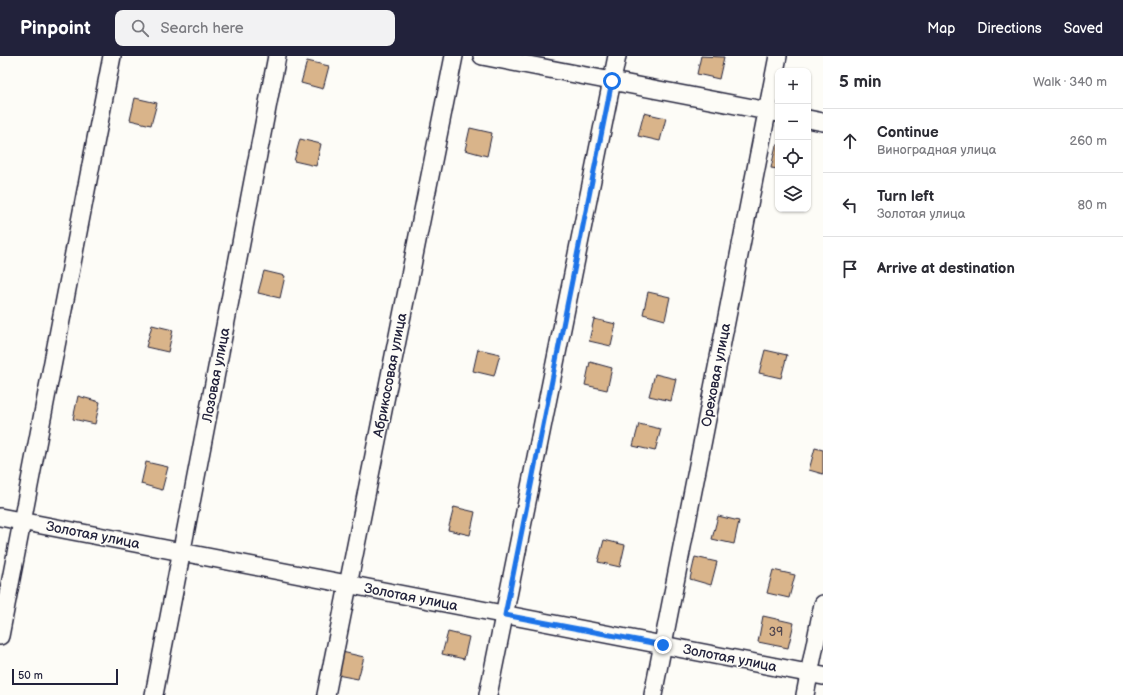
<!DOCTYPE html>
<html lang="en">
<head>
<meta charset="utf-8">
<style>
  body { margin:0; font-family:"Balsamiq Sans",sans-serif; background:#f2f2f3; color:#2b2b33 }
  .controls { position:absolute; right:12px; top:12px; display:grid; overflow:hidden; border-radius:8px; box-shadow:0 1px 3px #0004 }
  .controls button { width:36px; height:36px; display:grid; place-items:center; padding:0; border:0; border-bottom:1px solid #e1e1e2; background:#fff; color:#2b2b33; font:20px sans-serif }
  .scale { position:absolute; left:12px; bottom:10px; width:106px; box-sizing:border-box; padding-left:4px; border:2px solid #22223b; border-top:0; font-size:11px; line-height:14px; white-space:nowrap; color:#22223b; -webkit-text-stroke:3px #fdfcf7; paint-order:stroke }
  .stop { position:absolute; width:12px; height:12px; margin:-9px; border:3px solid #1a73e8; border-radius:50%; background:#fff }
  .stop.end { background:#1a73e8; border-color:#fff; box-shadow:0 1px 4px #0008 }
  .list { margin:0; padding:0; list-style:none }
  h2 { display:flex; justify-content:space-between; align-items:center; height:52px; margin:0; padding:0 16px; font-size:17px }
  h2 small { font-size:13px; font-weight:400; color:#7c7c81 }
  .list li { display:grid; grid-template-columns:26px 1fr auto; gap:12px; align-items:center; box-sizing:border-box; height:64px; padding:0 16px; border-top:1px solid #e1e1e2 }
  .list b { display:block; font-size:15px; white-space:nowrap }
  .list p { margin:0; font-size:13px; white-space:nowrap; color:#7c7c81 }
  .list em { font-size:13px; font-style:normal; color:#7c7c81 }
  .icon { flex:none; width:22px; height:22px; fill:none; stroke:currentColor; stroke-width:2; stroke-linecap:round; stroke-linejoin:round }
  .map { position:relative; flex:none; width:823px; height:639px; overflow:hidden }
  header { display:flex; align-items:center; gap:24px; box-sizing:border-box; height:56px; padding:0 20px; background:#22223b; color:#fff }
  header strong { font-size:19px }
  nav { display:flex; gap:22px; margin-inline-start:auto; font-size:14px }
  .search { width:280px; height:36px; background:#f2f2f3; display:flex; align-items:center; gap:10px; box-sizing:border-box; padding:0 14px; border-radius:8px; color:#7c7c81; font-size:15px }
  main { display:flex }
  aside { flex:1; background:#fff }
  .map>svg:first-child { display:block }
  .building { fill:#d9b48a; stroke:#22223b }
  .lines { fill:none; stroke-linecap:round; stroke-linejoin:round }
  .minor-casing { stroke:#22223b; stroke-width:20 }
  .minor { stroke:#fdfcf7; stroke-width:17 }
  .route { stroke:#1a73e8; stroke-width:5 }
  .labels { text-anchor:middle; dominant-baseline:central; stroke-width:3; stroke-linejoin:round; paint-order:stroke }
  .number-label { font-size:12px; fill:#50464f }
  .street-label { font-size:14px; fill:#22223b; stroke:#fdfcf7 }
</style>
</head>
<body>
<header>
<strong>Pinpoint</strong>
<div class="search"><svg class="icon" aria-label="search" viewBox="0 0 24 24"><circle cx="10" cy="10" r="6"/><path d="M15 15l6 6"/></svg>Search here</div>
<nav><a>Map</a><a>Directions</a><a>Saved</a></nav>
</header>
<main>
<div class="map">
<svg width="823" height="639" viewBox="0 0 823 639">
  <rect width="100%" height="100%" fill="#fdfcf7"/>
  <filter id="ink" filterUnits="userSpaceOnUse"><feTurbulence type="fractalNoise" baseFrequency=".025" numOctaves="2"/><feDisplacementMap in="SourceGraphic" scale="8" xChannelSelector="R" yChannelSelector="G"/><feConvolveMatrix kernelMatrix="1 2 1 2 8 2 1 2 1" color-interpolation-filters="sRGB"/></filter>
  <g filter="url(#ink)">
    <g class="building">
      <path d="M701 0 724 1 719 23 697 18Z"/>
      <path d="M307 5 329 10 323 33 301 27Z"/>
      <path d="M135 42 157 47 151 69 130 64Z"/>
      <path d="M644 57 666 62 660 85 638 80Z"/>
      <path d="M470 72 492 77 487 100 465 94Z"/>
      <path d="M300 83 321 88 316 110 294 105Z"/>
      <path d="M776 89H778V113L771 112Z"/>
      <path d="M264 215 285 220 280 242 258 237Z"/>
      <path d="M648 236 670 241 665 264 643 258Z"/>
      <path d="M594 263 616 268 611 290 589 285Z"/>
      <path d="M152 269 173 274 168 296 146 291Z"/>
      <path d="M478 293 500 298 494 320 473 315Z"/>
      <path d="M765 294 787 299 781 322 759 317Z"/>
      <path d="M590 306 612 312 607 334 585 329Z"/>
      <path d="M655 318 676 323 671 345 649 340Z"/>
      <path d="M78 340 100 346 95 368 73 363Z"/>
      <path d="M639 368 661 373 655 395 633 390Z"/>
      <path d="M815 392 823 394V418L809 414Z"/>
      <path d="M146 406 168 411 162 434 141 428Z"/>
      <path d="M454 451 475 456 470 479 448 474Z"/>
      <path d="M718 460 739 465 734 488 712 483Z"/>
      <path d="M604 484 625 489 620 511 598 506Z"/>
      <path d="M695 501 717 506 711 529 690 523Z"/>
      <path d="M773 514 795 519 789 542 767 537Z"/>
      <path d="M763 560 794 567 788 592 758 586Z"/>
      <path d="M448 576 469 581 464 603 442 598Z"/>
      <path d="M342 596 364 601 358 623 337 619Z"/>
    </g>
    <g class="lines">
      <g class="minor-casing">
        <g id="minor">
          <path d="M482 0 778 57"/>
          <path d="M808 63 823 66"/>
          <path d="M0 461 823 620"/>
          <path d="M0 580 112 0"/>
          <path d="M154 639 277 0"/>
          <path d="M326 639 454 0"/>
          <path d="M488 639 617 0"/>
          <path d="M653 639 778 0"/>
          <path d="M805 639 823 548"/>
        </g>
      </g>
      <use href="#minor" class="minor"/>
    </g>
  </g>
  <g class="lines" filter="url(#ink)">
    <path class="route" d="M612 25 505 559 663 589"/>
  </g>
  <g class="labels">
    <g class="number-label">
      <text x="776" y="576">39</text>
    </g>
    <g class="street-label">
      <text transform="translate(216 319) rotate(-79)">Лозовая улица</text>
      <text transform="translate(390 319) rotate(-79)">Абрикосовая улица</text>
      <text transform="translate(716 319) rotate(-79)">Ореховая улица</text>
      <text transform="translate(93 479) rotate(11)">Золотая улица</text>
      <text transform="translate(411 541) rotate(11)">Золотая улица</text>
      <text transform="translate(730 602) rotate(11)">Золотая улица</text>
    </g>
  </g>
</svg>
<div class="controls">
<button>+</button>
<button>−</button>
<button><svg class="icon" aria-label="locate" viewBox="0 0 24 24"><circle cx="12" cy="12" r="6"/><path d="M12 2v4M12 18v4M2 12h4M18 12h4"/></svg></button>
<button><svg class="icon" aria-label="layers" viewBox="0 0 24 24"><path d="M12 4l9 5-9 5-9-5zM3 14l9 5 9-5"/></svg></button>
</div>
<div class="scale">50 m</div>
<div class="stop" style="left:612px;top:25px"></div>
<div class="stop end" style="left:663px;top:589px"></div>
</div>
<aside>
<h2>5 min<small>Walk · 340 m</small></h2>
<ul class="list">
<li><svg class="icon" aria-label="ahead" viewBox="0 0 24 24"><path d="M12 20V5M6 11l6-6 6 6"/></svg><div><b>Continue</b><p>Виноградная улица</p></div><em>260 m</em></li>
<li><svg class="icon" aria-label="left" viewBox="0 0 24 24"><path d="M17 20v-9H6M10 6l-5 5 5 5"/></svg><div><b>Turn left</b><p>Золотая улица</p></div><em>80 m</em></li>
<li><svg class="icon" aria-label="arrive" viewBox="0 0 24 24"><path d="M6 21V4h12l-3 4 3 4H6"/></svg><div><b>Arrive at destination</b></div></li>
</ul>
</aside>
</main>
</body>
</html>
